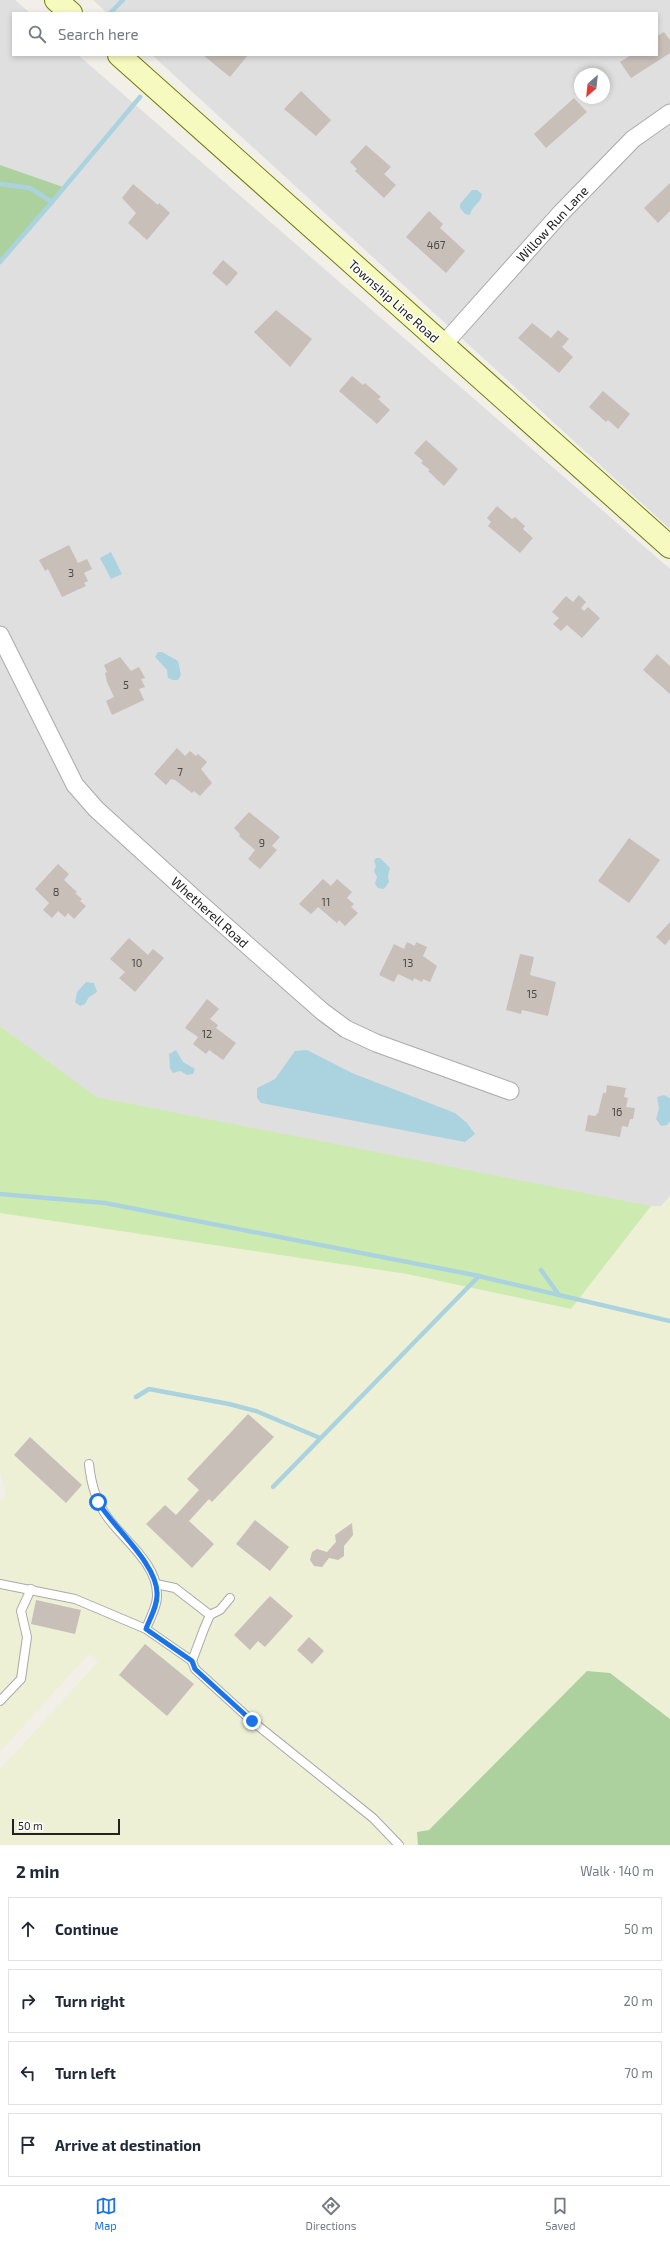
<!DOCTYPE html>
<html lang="en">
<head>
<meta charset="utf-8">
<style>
  body { margin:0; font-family:"Exo 2",sans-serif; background:#f6f6f7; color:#1f2937 }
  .compass { position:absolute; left:574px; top:68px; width:36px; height:36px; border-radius:50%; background:#fff; box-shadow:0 2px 6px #0003; rotate:207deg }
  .scale { position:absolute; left:12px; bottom:10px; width:108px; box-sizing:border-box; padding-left:4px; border:2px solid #222; border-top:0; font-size:11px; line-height:14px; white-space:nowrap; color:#222; -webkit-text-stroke:3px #fff; paint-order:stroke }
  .stop { position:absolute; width:12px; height:12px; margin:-9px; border:3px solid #1a73e8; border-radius:50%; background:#fff }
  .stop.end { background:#1a73e8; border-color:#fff; box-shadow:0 1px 4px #0008 }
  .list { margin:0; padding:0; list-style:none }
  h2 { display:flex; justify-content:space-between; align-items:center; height:52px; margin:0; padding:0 16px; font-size:17px }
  h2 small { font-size:13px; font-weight:400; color:#747a83 }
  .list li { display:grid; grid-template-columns:26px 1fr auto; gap:12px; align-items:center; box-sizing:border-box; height:64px; margin:0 8px 8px; padding:0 8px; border:1px solid #e0e1e3; border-radius:0px }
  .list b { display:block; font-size:15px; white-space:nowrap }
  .list em { font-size:13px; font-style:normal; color:#747a83 }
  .icon { flex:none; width:22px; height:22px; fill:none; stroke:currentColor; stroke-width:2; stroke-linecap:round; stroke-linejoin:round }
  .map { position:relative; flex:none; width:670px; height:1845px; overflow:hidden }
  .search { position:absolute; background:#fff; box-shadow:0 2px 6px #0003; left:12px; right:12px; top:12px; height:44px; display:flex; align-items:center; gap:10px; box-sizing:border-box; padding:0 14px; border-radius:0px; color:#747a83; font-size:15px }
  .sheet { height:340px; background:#fff }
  nav { display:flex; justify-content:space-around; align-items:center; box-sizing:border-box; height:56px; border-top:1px solid #e0e1e3; background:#fff; font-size:11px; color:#747a83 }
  nav a { display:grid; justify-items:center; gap:2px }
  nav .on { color:#1a73e8 }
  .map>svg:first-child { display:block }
  .residential { fill:#e0dfdf; fill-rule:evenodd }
  .farmland { fill:#eef0d5 }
  .grass { fill:#cdebb0 }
  .forest { fill:#add19e }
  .water { fill:#aad3df }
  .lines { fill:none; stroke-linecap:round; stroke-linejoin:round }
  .stream { stroke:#aad3df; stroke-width:4.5 }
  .building { fill:#c7bfb8 }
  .lane-casing { stroke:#a9a9a9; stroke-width:10 }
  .street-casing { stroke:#a9a9a9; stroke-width:19 }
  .secondary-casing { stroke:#707d05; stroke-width:24 }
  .lane { stroke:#fff; stroke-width:8 }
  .street { stroke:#fff; stroke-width:17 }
  .secondary { stroke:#f7fabf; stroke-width:22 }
  .route { stroke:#1a73e8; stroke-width:5 }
  .labels { text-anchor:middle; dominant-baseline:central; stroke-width:3; stroke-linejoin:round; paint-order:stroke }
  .number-label { font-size:11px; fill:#4b4948 }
  .street-label { font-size:13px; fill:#222; stroke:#fff }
</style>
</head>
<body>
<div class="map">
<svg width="670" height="1845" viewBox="0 0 670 1845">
  <rect width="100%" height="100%" fill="#f2efe9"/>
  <g class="residential">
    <path d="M0 0H15L30 13H13V55H78L670 569V1198L659 1211 94 1098 0 1026Z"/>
    <path d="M93 0H670V529L152 55H657V13H107ZM580 74H604V98H580Z"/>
  </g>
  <path class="farmland" d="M670 1196V1719L610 1673 429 1830 417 1832 418 1845H0V1769L98 1662 89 1654 0 1752V1502L6 1494 0 1472V1212L407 1274 571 1309 651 1206H661Z"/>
  <path class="grass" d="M0 1026 96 1097 651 1206 571 1309 407 1274 0 1213Z"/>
  <g class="forest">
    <path d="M0 165 66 188 0 262Z"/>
    <path d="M587 1671 610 1673 670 1719V1845H418L417 1832 429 1830Z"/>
  </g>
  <g class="water">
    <path d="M472 190H477L482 194C482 203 471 206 470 215L465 214 460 208V204Z"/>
    <path d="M111 552 122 574 111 579 100 558Z"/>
    <path d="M158 652H162L178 661 181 675 178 680H173L168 678 167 670 155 657Z"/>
    <path d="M376 858H380L390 868 388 876 389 882 384 889 378 888 375 884 377 877 374 871 376 866 374 861Z"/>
    <path d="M86 982 94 983 97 992 89 997 85 1004 80 1006 75 1002 77 992Z"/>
    <path d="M176 1050 183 1062 195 1069 193 1074 187 1075 180 1071 173 1073 170 1068 169 1054Z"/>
    <path d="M307 1050 352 1073 455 1113 467 1123 475 1134 465 1142 261 1103 257 1098V1088L275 1079 295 1051Z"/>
    <path d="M664 1095 670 1098V1121L667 1125 661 1126 656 1119 659 1109 657 1097Z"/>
  </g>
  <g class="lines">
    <g class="stream">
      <path d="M110 13 123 0"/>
      <path d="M0 184 30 188 52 202 140 97"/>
      <path d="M0 262 52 202"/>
      <path d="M0 1194 105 1203 474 1275 670 1321"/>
      <path d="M541 1270 559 1295"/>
      <path d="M136 1397 149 1389 229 1404 256 1411 320 1438"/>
      <path d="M273 1487 479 1276"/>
    </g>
  </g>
  <g class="building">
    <path d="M664 32 670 40V53L631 78 620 62 631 55H657V36Z"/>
    <path d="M203 55H248L230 77Z"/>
    <path d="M301 91 331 120 316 136 284 109Z"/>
    <path d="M574 98 587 112 546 148 534 134Z"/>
    <path d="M366 145 391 167 384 174 396 185 384 198 355 171 357 169 350 162Z"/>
    <path d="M670 183V211L658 223 644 208Z"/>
    <path d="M133 184 158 205 159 203 170 213 147 240 128 223 136 213 122 198Z"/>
    <path d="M429 211 443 224 440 228 465 251 446 273 406 237Z"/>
    <path d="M223 260 238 273 227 286 212 273Z"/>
    <path d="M276 310 312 339 290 367 254 332Z"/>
    <path d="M532 323 551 338 558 330 569 339 562 347 573 357 559 373 518 338Z"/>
    <path d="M352 376 363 385 365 383 381 397 378 399 390 410 377 424 339 391Z"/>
    <path d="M603 391 630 414 618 429 608 420 606 422 589 407Z"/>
    <path d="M426 440 458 469 444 486 428 471 430 470 421 463 423 461 414 453Z"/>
    <path d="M497 506 512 519 515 517 525 526 523 529 533 538 520 553 488 526 491 522 487 518Z"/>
    <path d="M69 545 78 563 87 559 92 569 84 573 88 581 84 583 86 586 62 597 48 569 45 571 39 560Z"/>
    <path d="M579 595 586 602 581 608 584 611 588 607 600 618 582 638 567 625 561 631 553 624 559 618 552 612 566 596 573 602Z"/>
    <path d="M657 654 670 666V694L643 670Z"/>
    <path d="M120 657 131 671 139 667 145 678 141 679 145 687 139 689 144 700 112 715 106 701 114 697 107 682 105 673 107 672 104 665Z"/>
    <path d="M177 748 185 756 190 751 196 756 198 754 207 762 201 769 212 783 200 796 194 791 192 793 175 780 171 779 166 785 154 774Z"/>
    <path d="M249 812 280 837 272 846 277 850 260 869 248 859 255 850 239 836 240 834 234 828Z"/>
    <path d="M629 838 660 860 629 903 598 881Z"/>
    <path d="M58 864 69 874 64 880 77 892 75 893 82 899 80 901 86 906 74 919 68 913 65 917 58 911 52 918 43 910 49 903 35 889Z"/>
    <path d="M323 879 331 886 337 879 352 892 347 898 354 904 351 907 358 913 345 926 339 920 337 923 318 907 311 914 299 904Z"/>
    <path d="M670 922V939L665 945 656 937Z"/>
    <path d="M129 938 148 955 153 949 164 958 135 992 119 978 125 972 110 959Z"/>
    <path d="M407 942 415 946 416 942 427 947 423 956 437 966 430 982 423 979 422 982 414 978 413 981 398 974 394 982 379 975 394 944 404 949Z"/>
    <path d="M520 954 534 957 530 975 556 982 548 1016 522 1010 521 1014 506 1010Z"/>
    <path d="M207 999 219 1009 210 1019 218 1025 216 1028 236 1043 223 1060 209 1050 206 1054 193 1044 198 1037 185 1028Z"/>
    <path d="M607 1085 626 1088 624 1097 628 1098 626 1107 635 1108 633 1119H630L628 1127 622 1126 620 1137 585 1131 588 1115 596 1116 597 1113 598 1114 601 1101 603 1093H606Z"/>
    <path d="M248 1414 274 1437 212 1502 209 1499 189 1521 214 1544 192 1568 146 1524 165 1505 176 1515 199 1490 187 1479Z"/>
    <path d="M30 1437 82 1485 66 1503 14 1455Z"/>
    <path d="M255 1520 289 1547 270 1571 236 1544Z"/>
    <path d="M352 1523 353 1535 344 1546V1556L338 1560 329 1558 322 1567 314 1566 310 1560 312 1552 317 1549 327 1552 336 1542 335 1535Z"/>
    <path d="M270 1596 293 1616 265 1647 258 1641 250 1650 234 1635Z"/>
    <path d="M36 1600 81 1610 75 1634 31 1624Z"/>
    <path d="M309 1637 324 1651 312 1664 297 1650Z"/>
    <path d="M145 1644 194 1684 167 1716 119 1675Z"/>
  </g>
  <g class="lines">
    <g class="lane-casing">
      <g id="lane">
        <path d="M89 1464C91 1484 96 1502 108 1518 125 1541 157 1564 157 1594 158 1605 150 1618 146 1629"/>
        <path d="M0 1584 75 1599 146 1629 192 1661"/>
        <path d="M156 1584 175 1588 210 1615"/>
        <path d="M230 1598 220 1610 210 1615 204 1629 192 1661 195 1669 252 1721 373 1818 399 1845"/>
        <path d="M0 1701 21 1679 27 1637 21 1611 31 1589"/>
      </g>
    </g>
    <g class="street-casing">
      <g id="street">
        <path d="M443 345 560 214 633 139 670 113"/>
        <path d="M0 635 75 785 96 809 195 899 323 1012 346 1029 376 1043 510 1091"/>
      </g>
    </g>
    <g class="secondary-casing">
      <g id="secondary">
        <path d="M56 0 71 13"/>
        <path d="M119 55 670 547"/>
      </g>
    </g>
    <use href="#lane" class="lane"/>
    <use href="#street" class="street"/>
    <use href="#secondary" class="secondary"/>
  </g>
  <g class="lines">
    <path class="route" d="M98 1502C114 1528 157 1564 157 1593 158 1605 150 1618 146 1629L192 1661 195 1669 252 1721"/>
  </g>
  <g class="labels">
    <g class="number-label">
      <text x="436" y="244">467</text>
      <text x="71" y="572">3</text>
      <text x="126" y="684">5</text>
      <text x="180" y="771">7</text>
      <text x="262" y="842">9</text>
      <text x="56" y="891">8</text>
      <text x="326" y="901">11</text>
      <text x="137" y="962">10</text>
      <text x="408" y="962">13</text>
      <text x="532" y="993">15</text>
      <text x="207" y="1033">12</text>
      <text x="617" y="1111">16</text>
    </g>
    <g class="street-label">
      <text transform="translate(552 224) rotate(-47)">Willow Run Lane</text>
      <text transform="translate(394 301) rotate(42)">Township Line Road</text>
      <text transform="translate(210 912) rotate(42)">Whetherell Road</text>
    </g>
  </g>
</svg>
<svg class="compass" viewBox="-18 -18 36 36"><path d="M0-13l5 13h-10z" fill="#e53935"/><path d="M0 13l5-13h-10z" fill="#747a83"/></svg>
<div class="scale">50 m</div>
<div class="stop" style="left:98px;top:1502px"></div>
<div class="stop end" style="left:252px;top:1721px"></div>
<div class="search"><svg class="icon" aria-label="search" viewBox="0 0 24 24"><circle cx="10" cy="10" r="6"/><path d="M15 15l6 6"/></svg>Search here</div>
</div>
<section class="sheet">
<h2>2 min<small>Walk · 140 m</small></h2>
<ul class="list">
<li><svg class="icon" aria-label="ahead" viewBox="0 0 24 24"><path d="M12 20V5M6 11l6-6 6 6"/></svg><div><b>Continue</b></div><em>50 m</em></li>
<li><svg class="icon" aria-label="right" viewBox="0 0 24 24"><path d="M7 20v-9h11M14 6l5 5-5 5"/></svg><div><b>Turn right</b></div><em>20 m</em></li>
<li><svg class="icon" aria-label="left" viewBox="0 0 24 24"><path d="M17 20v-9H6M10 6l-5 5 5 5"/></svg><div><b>Turn left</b></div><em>70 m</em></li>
<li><svg class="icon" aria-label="arrive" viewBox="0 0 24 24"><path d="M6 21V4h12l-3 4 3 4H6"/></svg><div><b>Arrive at destination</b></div></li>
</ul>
</section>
<nav>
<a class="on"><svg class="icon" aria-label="map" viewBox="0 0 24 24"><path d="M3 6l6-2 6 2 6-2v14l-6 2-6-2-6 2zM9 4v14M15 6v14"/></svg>Map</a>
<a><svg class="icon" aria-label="directions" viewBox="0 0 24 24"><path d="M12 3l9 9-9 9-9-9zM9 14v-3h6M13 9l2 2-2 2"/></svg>Directions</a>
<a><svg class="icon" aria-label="saved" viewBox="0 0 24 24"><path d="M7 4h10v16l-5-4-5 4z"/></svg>Saved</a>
</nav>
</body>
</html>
